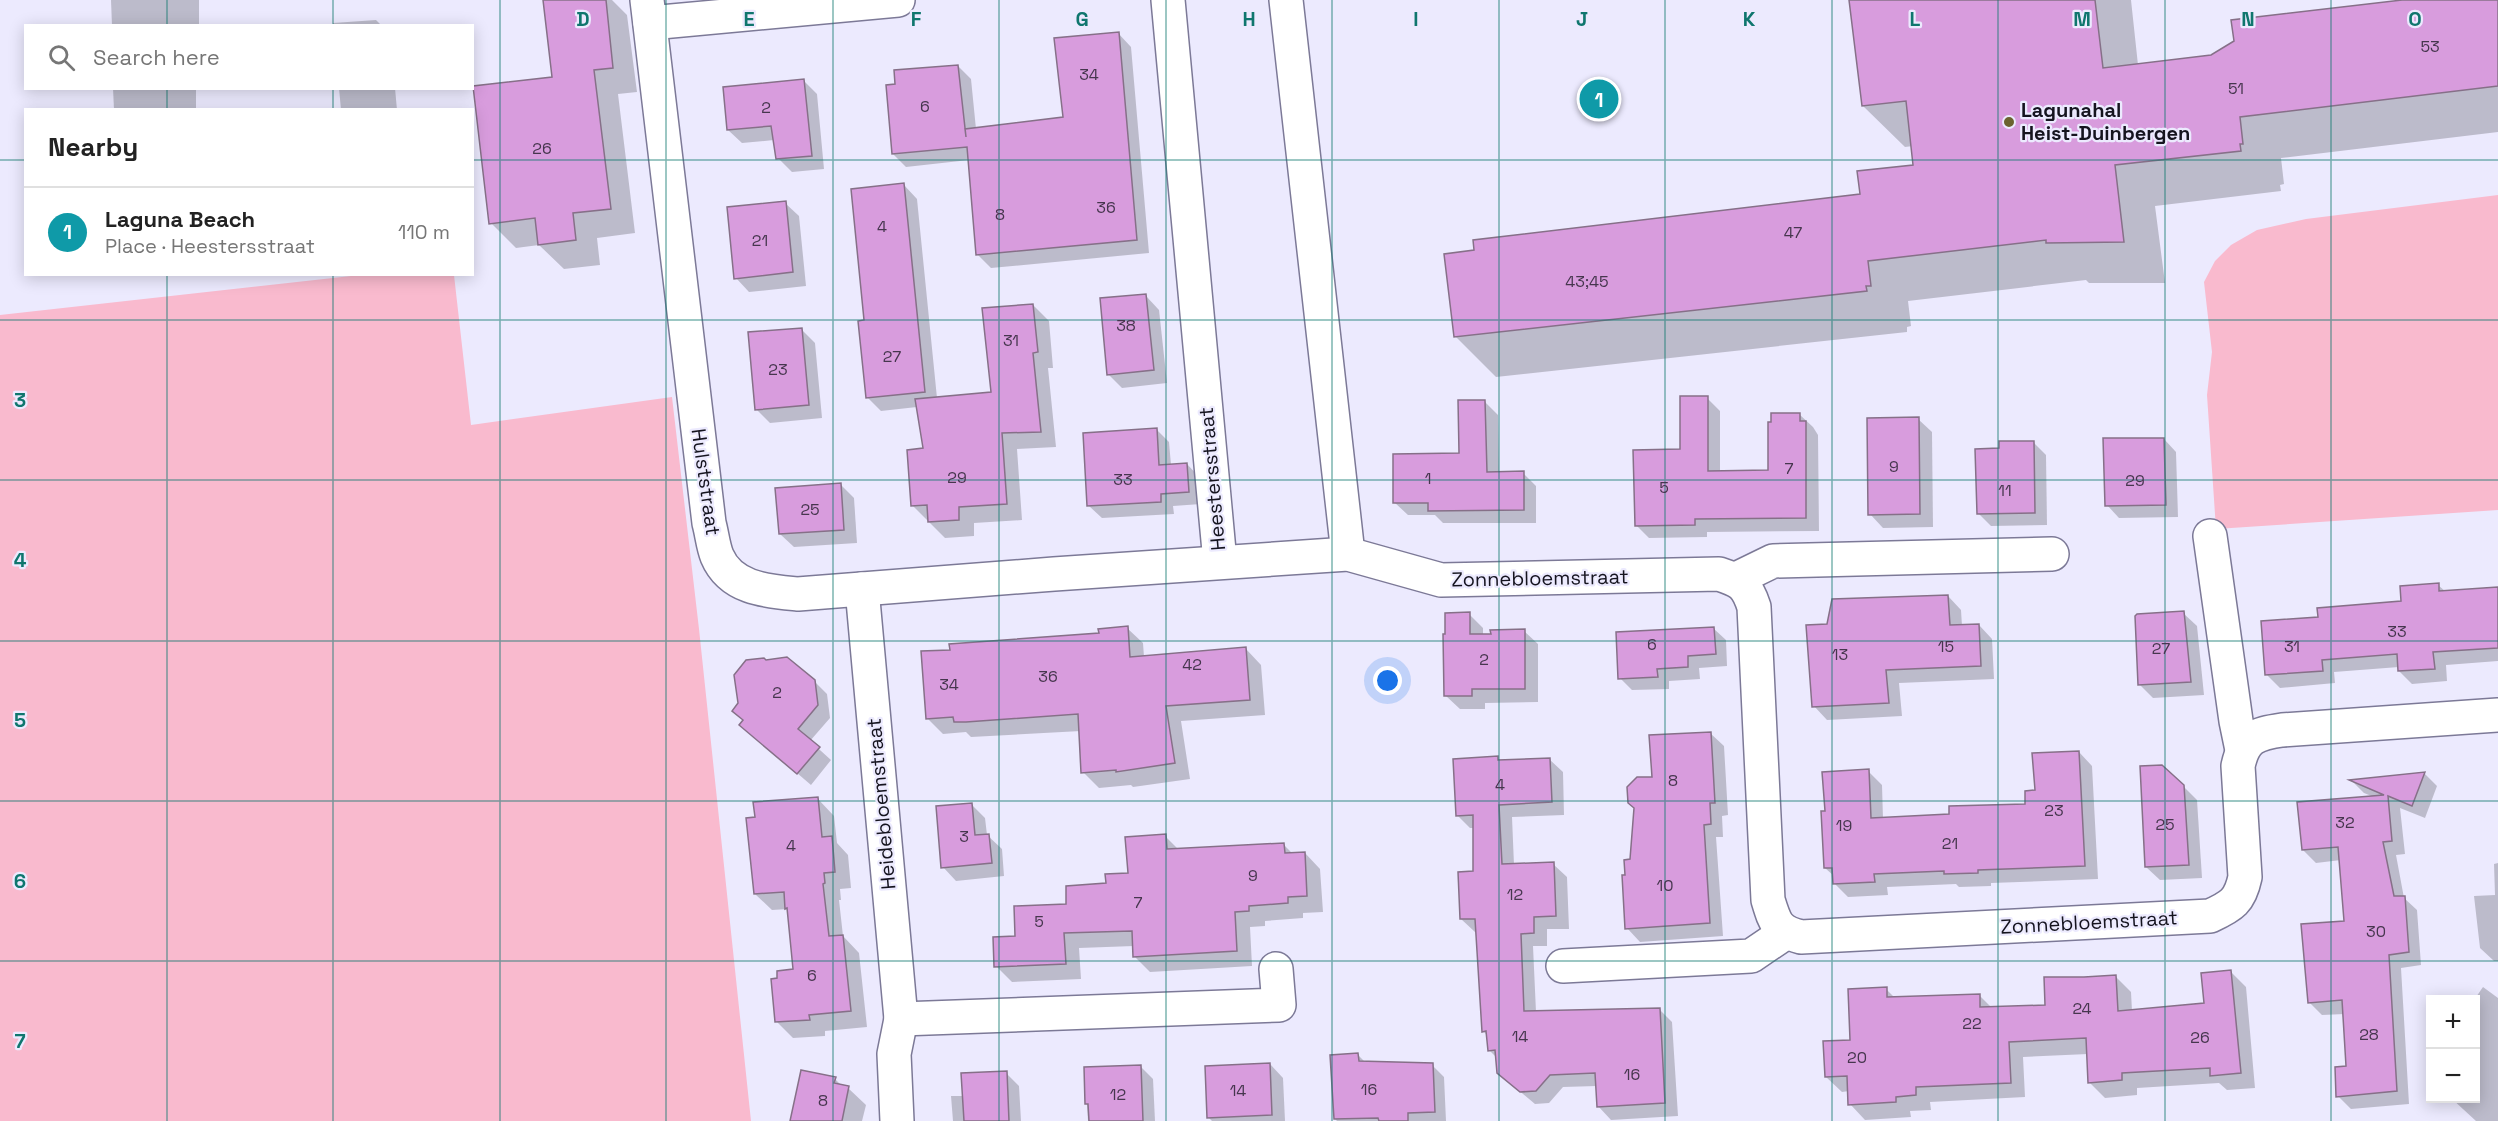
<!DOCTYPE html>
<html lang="en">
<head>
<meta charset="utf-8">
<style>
  body { margin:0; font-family:"Space Grotesk",sans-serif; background:#f6f6f6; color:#222 }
  .controls { position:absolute; right:18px; bottom:18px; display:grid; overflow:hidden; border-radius:0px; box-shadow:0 3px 15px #0003 }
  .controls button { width:54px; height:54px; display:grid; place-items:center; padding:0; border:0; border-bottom:2px solid #e0e0e0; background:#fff; color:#222; font:30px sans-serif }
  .you { position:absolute; left:1388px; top:681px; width:21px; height:21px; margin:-15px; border:4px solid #fff; border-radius:50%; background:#1a73e8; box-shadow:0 0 0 9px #1a73e833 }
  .badge { display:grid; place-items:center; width:39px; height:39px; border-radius:50%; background:#1a73e8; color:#fff; font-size:20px; font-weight:700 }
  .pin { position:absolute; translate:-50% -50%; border:3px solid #fff; box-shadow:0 2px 6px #0006 }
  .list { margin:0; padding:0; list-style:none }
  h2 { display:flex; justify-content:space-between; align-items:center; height:78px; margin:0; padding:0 24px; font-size:26px }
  h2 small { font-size:20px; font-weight:400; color:#767676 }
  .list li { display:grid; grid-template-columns:39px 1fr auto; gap:18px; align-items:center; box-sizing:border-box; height:90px; padding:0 24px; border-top:2px solid #e0e0e0 }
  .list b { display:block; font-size:22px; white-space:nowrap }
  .list p { margin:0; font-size:20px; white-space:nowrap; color:#767676 }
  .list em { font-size:20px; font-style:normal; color:#767676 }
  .icon { flex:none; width:33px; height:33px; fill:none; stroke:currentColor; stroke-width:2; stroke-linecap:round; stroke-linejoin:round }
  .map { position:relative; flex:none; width:2498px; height:1121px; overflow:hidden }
  .search { position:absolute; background:#fff; box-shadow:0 3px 15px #0003; left:24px; top:24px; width:450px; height:66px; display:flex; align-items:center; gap:15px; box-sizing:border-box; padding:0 21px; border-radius:0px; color:#767676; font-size:22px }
  .panel { position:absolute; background:#fff; box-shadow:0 3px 15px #0003; left:24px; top:108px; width:450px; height:168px; border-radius:0px }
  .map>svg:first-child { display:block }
  .green { fill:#f9bace }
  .shadow { fill:#0003 }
  .building { fill:#d89cdd; stroke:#867088; stroke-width:1.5 }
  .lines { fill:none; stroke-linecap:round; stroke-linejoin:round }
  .minor-casing { stroke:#7c7997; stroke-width:36 }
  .minor { stroke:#fff; stroke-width:33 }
  .grid { fill:none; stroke:#0f766e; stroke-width:1.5; stroke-opacity:0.55 }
  .poi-dot { fill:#6b632f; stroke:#eceafe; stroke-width:2 }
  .labels { text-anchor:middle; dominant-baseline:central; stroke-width:4.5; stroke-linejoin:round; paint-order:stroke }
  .number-label { font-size:16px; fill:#46364e }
  .poi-label { font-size:20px; font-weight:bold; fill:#15141f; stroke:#eceafe; text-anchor:start }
  .street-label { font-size:20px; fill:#15141f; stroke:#eceafe }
  .grid-label { font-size:20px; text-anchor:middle; font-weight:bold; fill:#0f766e; stroke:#eceafe; stroke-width:4.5; stroke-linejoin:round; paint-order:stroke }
</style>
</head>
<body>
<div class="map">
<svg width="2498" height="1121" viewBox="0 0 2498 1121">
  <rect width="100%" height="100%" fill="#eceafe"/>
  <g class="green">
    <path d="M2498 195V510L2216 529 2207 395 2212 352 2204 282 2215 261 2231 245 2257 230 2306 219Z"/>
    <path d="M360 275H454L471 425 672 397 699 629 751 1121H0V315Z"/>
  </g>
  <g class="shadow">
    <path d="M111 0H199V26H112Z"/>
    <path d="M544 0H612L627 15 637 92 618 94 635 233 597 238 600 265 564 269 539 245 516 248 491 223 554 79Z"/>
    <path d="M1851 0H2131L2138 65 2211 57 2416 0H2498V132L2281 158 2284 184 2280 185 2281 191 2155 206 2165 283H2089L2086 280 1908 301 1911 326 1907 327V332L1496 377 1455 336 1862 195 1915 166 1913 146 1905 147 1863 106Z"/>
    <path d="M376 20 382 26H333V23Z"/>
    <path d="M1118 33 1131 47 1149 253 991 268 978 255 969 160 906 167 893 154 958 66 971 79 976 129 1065 118Z"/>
    <path d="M803 80 817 94 824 169 792 172 778 158 774 140 742 143 728 130Z"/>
    <path d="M113 88H196V110H114Z"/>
    <path d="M339 88H395L397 110H341Z"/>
    <path d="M904 185 917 199 937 398 992 393 1033 305 1049 321 1053 368H1048L1056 447 1017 449 1022 520 974 523V536L945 538 912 505 925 450 917 407 881 411 867 397 866 322Z"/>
    <path d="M785 203 799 216 806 286 749 292 736 278Z"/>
    <path d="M1146 296 1159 310 1167 383 1122 388 1108 374Z"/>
    <path d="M801 329 815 343 822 418 770 423 756 409Z"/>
    <path d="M1707 398 1720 411V472L1769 471 1799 414 1813 427 1818 435 1819 531 1707 532V537L1649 538 1636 525 1681 451Z"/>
    <path d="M1485 402 1498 415 1499 473H1523L1536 486V523H1443L1435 515H1408L1394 502 1461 455Z"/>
    <path d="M1918 419 1932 432 1933 527 1883 528 1870 514Z"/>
    <path d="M1156 429 1169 442 1171 465 1187 464 1199 477 1201 504 1173 506 1174 514 1102 518 1089 506Z"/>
    <path d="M2164 439 2176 452 2178 517 2119 518 2107 505Z"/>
    <path d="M2033 442 2046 455 2047 525 1991 526 1978 513 2001 450Z"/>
    <path d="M841 485 854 498 857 543 794 547 780 534Z"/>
    <path d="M2438 585 2446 592 2498 589V661L2446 665 2447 681 2412 684 2399 671V667L2334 672 2335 683 2280 688 2267 675 2319 619 2402 603Z"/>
    <path d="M1948 596 1961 610 1962 626 1979 625 1992 639 1994 679 1899 683 1902 716 1827 720 1814 706Z"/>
    <path d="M2183 613 2197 626 2204 695 2153 698 2140 685Z"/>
    <path d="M1469 614 1483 628V636L1524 631 1538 644V702L1485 703V709H1460L1446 696Z"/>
    <path d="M1127 628 1143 643 1144 657 1246 649 1261 665 1265 715 1181 721 1190 779 1133 787 1131 785 1099 788 1083 772 1081 731 971 737 966 732 943 734 927 718 1100 634Z"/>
    <path d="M1713 628 1726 640 1727 666 1699 668 1700 679 1669 681V689L1632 690 1620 678Z"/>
    <path d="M814 681 827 694 830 718 810 741 831 760 811 785 741 725 744 721Z"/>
    <path d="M1710 733 1724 746 1728 815 1722 816 1723 837H1716L1723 936 1640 942 1627 928V876L1653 778Z"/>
    <path d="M2079 752 2092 766 2098 879 1991 883V886L1959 887 1956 884 1887 887 1888 895 1848 897 1834 883V876L1825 868 1826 812 1868 771 1882 785 1883 819 1951 815 2027 805 2036 791Z"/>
    <path d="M1497 758 1501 762 1549 759 1563 772 1564 815 1512 817 1514 865 1553 864 1567 877 1569 929H1547V946H1533L1536 1012 1659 1009 1672 1022 1678 1116 1611 1120 1598 1106 1597 1086 1563 1087 1549 1103 1535 1104 1498 1073 1497 1058 1489 1050 1488 1036 1483 1031 1477 932H1475L1461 919 1475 873V828H1470L1457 815Z"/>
    <path d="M2424 773 2437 786 2425 818 2400 808 2405 854 2396 855 2404 898 2417 910 2421 965 2401 968 2409 1104 2351 1109 2338 1096 2348 1068 2345 1014 2322 1015 2309 1002 2346 922 2341 860 2316 863 2303 850 2374 797 2364 793 2352 781Z"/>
    <path d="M2183 786 2197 800 2202 878 2160 880 2146 867Z"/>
    <path d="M818 799 834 816 837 843 848 855 851 888 840 889 841 900H839L843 936 859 953 867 1027 825 1031V1036L793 1038 777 1022 795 971 788 909 772 910 755 894Z"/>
    <path d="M971 804 985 818 987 835 1002 849 1004 876 956 881 943 867Z"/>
    <path d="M1165 836 1179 850 1284 845 1293 854 1305 853 1320 869 1323 912 1303 913V918L1265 921V926L1250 927 1252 966 1150 972 1134 956V946L1079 948 1081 979 1012 982 996 966 1017 937 1068 905 1129 874Z"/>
    <path d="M2498 863V961H2494L2480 948 2474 896 2495 895 2494 864Z"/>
    <path d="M2231 972 2246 987 2255 1088 2227 1090 2219 1083 2137 1088V1095L2105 1098 2089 1082 2088 1054 2023 1057 2025 1097 1930 1102 1931 1110 1910 1111 1911 1117 1865 1120 1850 1104 1849 1091 1842 1092 1826 1077 1886 989 1895 998 1979 995 1992 1008 2047 1006 2115 976 2131 992 2132 1011 2205 1004Z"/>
    <path d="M2483 987 2498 998V1121H2476L2451 1098H2476L2474 1000Z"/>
    <path d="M1358 1055 1366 1063 1432 1065 1444 1077 1446 1121H1337L1335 1119Z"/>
    <path d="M1270 1064 1283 1078 1285 1121H1212L1208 1117Z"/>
    <path d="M1140 1066 1153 1079 1155 1121H1088L1085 1069Z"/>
    <path d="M1006 1073 1019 1086 1021 1121H953L951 1096H964Z"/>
    <path d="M835 1079 842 1086 848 1088 866 1105 862 1121H792Z"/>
  </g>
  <g class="building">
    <path d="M543 0H606L613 68 594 70 611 209 573 213 576 240 538 245 535 218 489 224 473 86 552 77Z"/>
    <path d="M1849 0H2095L2103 68 2211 55 2234 41 2231 20 2402 0H2498V86L2240 117 2243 144H2240L2241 151 2115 165 2124 242 2046 243V240L1868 261 1871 286H1866L1867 291 1454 337 1444 254 1474 250 1473 240 1860 194 1857 171 1913 165 1906 101 1862 106Z"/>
    <path d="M1119 32 1137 240 976 255 967 147 892 154 886 85 895 84 894 70 958 65 966 137 965 129 1063 117 1054 38Z"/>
    <path d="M804 79 812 156 776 159 771 126 727 130 723 87Z"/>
    <path d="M904 183 925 392 866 398 858 321 864 320 851 189Z"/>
    <path d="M786 201 793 272 734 279 727 207Z"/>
    <path d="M1146 294 1154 370 1107 375 1100 298Z"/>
    <path d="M1033 304 1038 352 1033 353 1041 432 1002 433 1007 504 959 507V520L928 522 927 505 911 506 907 450 923 448 915 399 991 392 982 308Z"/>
    <path d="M802 328 809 405 755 410 748 332Z"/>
    <path d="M1680 396H1708V471L1768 470V422H1771V413H1800V421H1806V518L1695 519V525L1635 526 1633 450 1680 449Z"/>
    <path d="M1458 400H1485L1487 472 1524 471V510L1428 511V503H1393V454L1459 453Z"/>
    <path d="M1919 417 1920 514 1868 515 1867 418Z"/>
    <path d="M1157 428 1159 465 1187 463 1189 492 1161 494V502L1087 506 1083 433Z"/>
    <path d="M2103 438H2164L2166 505 2105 506Z"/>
    <path d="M1999 441H2034L2035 513 1977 514 1975 449 1999 448Z"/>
    <path d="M841 483 844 530 779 534 775 488Z"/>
    <path d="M2439 583V591L2498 587V648L2433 652 2435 669 2398 671 2397 654 2322 660 2323 671 2265 675 2261 621 2318 617 2317 608 2401 601 2400 586Z"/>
    <path d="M1948 595 1950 625 1979 624 1981 666 1886 670 1889 703 1812 707 1806 625 1827 624 1832 599Z"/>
    <path d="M2184 611 2191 682 2138 685 2135 616 2137 614Z"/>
    <path d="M1470 612V634H1491L1490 630 1525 629V689H1472V696H1444L1443 634H1445V613Z"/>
    <path d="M1128 626 1130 657 1246 647 1250 700 1166 706 1175 763 1116 772V770L1081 773 1078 714 966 722H954L953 717 926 719 921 651 950 650 949 644 1099 633 1098 629Z"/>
    <path d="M1714 627 1716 654 1688 656V667L1657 669 1658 677 1618 679 1616 632Z"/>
    <path d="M787 657 815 680 818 705 798 729 820 747 797 774 739 725 743 720 732 711 738 703 734 675 746 660 764 658 766 660Z"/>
    <path d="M1711 732 1715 803H1710L1711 824 1704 825 1710 923 1625 929 1622 875H1625L1624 860 1630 859 1634 808 1628 803 1627 787 1637 777H1652L1649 735Z"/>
    <path d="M2079 751 2085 866 1978 870V873L1944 874V871L1874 874 1875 882 1833 884 1832 868H1824L1821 811H1825L1822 772 1869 769 1871 818 1949 814V806L2025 804V791L2035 790 2032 753Z"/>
    <path d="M1498 756V760L1550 758 1552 802 1499 805 1502 864 1554 862 1556 916 1534 917V933L1521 934 1524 1011 1660 1008 1665 1103 1597 1107 1595 1073 1550 1075 1536 1091 1520 1092 1497 1073 1495 1050 1488 1051 1486 1031 1482 1032 1475 919H1460L1458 872 1473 871V815L1456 816 1453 759Z"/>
    <path d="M2162 765 2184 785 2189 865 2145 867 2140 766Z"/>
    <path d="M2425 772 2412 806 2388 796 2392 841 2383 842 2394 896H2405L2409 952 2389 955 2397 1091 2336 1097 2335 1067 2346 1066 2342 1000 2308 1003 2301 924 2344 921 2338 847 2302 850 2297 802 2384 795 2349 780Z"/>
    <path d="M818 797 822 837 832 836 835 872 824 873 825 883 823 884 829 936 843 935 851 1011 809 1015 810 1020 775 1022 771 979 777 978V971L793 969 787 908 785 909 784 892 754 894 746 818 755 817 753 802Z"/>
    <path d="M972 803 975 835 989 834 992 863 941 868 936 806Z"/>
    <path d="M1166 834 1167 849 1284 843 1285 853 1305 852 1307 896 1288 897V903L1249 906V911L1235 912 1237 951 1133 957 1132 931 1064 933 1066 964 994 967 993 937 1015 936 1014 906 1066 904V886L1106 883 1105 874 1128 873 1125 837Z"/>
    <path d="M2231 970 2241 1073 2210 1076V1068L2122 1073V1080L2088 1083 2086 1038 2009 1042 2011 1083 1916 1087V1095L1896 1097V1102L1848 1105 1847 1076 1825 1077 1823 1041 1850 1040 1848 989 1887 987V997L1980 994V1007L2045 1005 2044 977H2084L2116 975 2118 1011 2204 1003 2201 973Z"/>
    <path d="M1358 1053 1359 1061 1433 1063 1435 1112 1408 1113V1121H1379L1378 1118 1334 1119 1330 1055Z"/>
    <path d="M1270 1063 1272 1115 1207 1118 1205 1066Z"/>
    <path d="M1141 1065 1143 1121H1089L1088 1104H1085L1084 1067Z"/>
    <path d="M801 1070 836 1077 834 1083 849 1086 842 1121H790Z"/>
    <path d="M1007 1071 1009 1121H964L961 1073Z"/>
  </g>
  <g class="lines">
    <g class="minor-casing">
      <g id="minor">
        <path d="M647 0 709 523C712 534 713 546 717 556 731 589 767 591 798 594L1054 574 1348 554 1441 580 1719 574C1741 581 1747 585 1754 607L1768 900C1775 923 1777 931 1801 937L2210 916C2232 906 2240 901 2245 877L2238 766C2244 738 2255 734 2282 730L2498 715"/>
        <path d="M1168 0 1220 562"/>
        <path d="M1286 0 1348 554"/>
        <path d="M650 23 898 0"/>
        <path d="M2210 536 2236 721 2242 750"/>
        <path d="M1736 579 1773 561 2052 554"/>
        <path d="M862 589 901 1019 1279 1005 1276 969"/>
        <path d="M1563 966 1751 956 1785 933"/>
        <path d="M897 1121 894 1054 901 1019"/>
      </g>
    </g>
    <use href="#minor" class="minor"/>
  </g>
  <path class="grid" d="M167 0V26M333 0V26M500 0V1121M666 0V1121M833 0V1121M999 0V1121M1166 0V1121M1332 0V1121M1499 0V1121M1665 0V1121M1832 0V1121M1998 0V1121M2165 0V1121M2331 0V1121M167 88V110M333 88V110M0 160H26M472 160H2498M167 274V1121M333 274V1121M0 320H2498M0 480H2498M0 641H2498M0 801H2498M0 961H2498"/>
  <circle class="poi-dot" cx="2009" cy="122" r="6"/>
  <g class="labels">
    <g class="number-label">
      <text x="2430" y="46">53</text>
      <text x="1089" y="74">34</text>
      <text x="2236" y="88">51</text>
      <text x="925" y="106">6</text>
      <text x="766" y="107">2</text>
      <text x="542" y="148">26</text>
      <text x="1106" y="207">36</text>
      <text x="1000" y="214">8</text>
      <text x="882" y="226">4</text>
      <text x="1793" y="232">47</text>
      <text x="760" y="240">21</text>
      <text x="1587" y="281">43;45</text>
      <text x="1126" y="325">38</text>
      <text x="1011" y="340">31</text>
      <text x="892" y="356">27</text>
      <text x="778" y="369">23</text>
      <text x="1894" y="466">9</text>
      <text x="1789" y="468">7</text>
      <text x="957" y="477">29</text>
      <text x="1428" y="478">1</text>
      <text x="1123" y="479">33</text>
      <text x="2135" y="480">29</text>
      <text x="1664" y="487">5</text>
      <text x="2005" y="490">11</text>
      <text x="810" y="509">25</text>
      <text x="2397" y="631">33</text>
      <text x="1652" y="644">6</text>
      <text x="1946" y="646">15</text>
      <text x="2292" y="646">31</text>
      <text x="2161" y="648">27</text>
      <text x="1840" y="654">13</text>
      <text x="1484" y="659">2</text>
      <text x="1192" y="664">42</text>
      <text x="1048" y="676">36</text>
      <text x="949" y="684">34</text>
      <text x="777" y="692">2</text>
      <text x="1673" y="780">8</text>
      <text x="1500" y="784">4</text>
      <text x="2054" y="810">23</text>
      <text x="2345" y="822">32</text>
      <text x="2165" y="824">25</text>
      <text x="1844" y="825">19</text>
      <text x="964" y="836">3</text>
      <text x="1950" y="843">21</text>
      <text x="791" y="845">4</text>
      <text x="1253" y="875">9</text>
      <text x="1665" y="885">10</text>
      <text x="1515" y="894">12</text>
      <text x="1138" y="902">7</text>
      <text x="1039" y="921">5</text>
      <text x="2376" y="931">30</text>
      <text x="812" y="975">6</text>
      <text x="2082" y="1008">24</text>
      <text x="1972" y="1023">22</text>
      <text x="2369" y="1034">28</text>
      <text x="1520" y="1036">14</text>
      <text x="2200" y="1037">26</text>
      <text x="1857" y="1057">20</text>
      <text x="1632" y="1074">16</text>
      <text x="1369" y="1089">16</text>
      <text x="1238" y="1090">14</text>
      <text x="1118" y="1094">12</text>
      <text x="823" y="1100">8</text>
    </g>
    <g class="poi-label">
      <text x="2021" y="110">Lagunahal<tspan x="2021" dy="23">Heist-Duinbergen</tspan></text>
    </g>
    <g class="street-label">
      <text transform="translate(1212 479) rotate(-95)">Heestersstraat</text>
      <text transform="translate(706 482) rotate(82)">Hulststraat</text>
      <text transform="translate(1540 578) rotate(-1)">Zonnebloemstraat</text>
      <text transform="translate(881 804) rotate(-95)">Heidebloemstraat</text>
      <text transform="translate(2089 922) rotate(-3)">Zonnebloemstraat</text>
    </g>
  </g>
  <g class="grid-label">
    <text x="583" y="26">D</text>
    <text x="749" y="26">E</text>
    <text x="916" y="26">F</text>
    <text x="1082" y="26">G</text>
    <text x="1249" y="26">H</text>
    <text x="1416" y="26">I</text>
    <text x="1582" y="26">J</text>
    <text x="1749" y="26">K</text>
    <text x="1915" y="26">L</text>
    <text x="2082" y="26">M</text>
    <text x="2248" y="26">N</text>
    <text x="2415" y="26">O</text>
    <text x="20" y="407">3</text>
    <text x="20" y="567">4</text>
    <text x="20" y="727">5</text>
    <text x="20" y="888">6</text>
    <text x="20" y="1048">7</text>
  </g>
</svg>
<div class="controls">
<button>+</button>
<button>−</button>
</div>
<div class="you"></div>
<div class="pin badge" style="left:1599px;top:99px;background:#0f9aa8">1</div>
<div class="search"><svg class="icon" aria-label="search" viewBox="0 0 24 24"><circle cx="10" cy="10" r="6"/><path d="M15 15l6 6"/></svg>Search here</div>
<section class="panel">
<h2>Nearby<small></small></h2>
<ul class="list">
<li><span class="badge" style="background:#0f9aa8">1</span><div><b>Laguna Beach</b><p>Place · Heestersstraat</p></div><em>110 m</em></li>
</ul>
</section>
</div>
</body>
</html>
